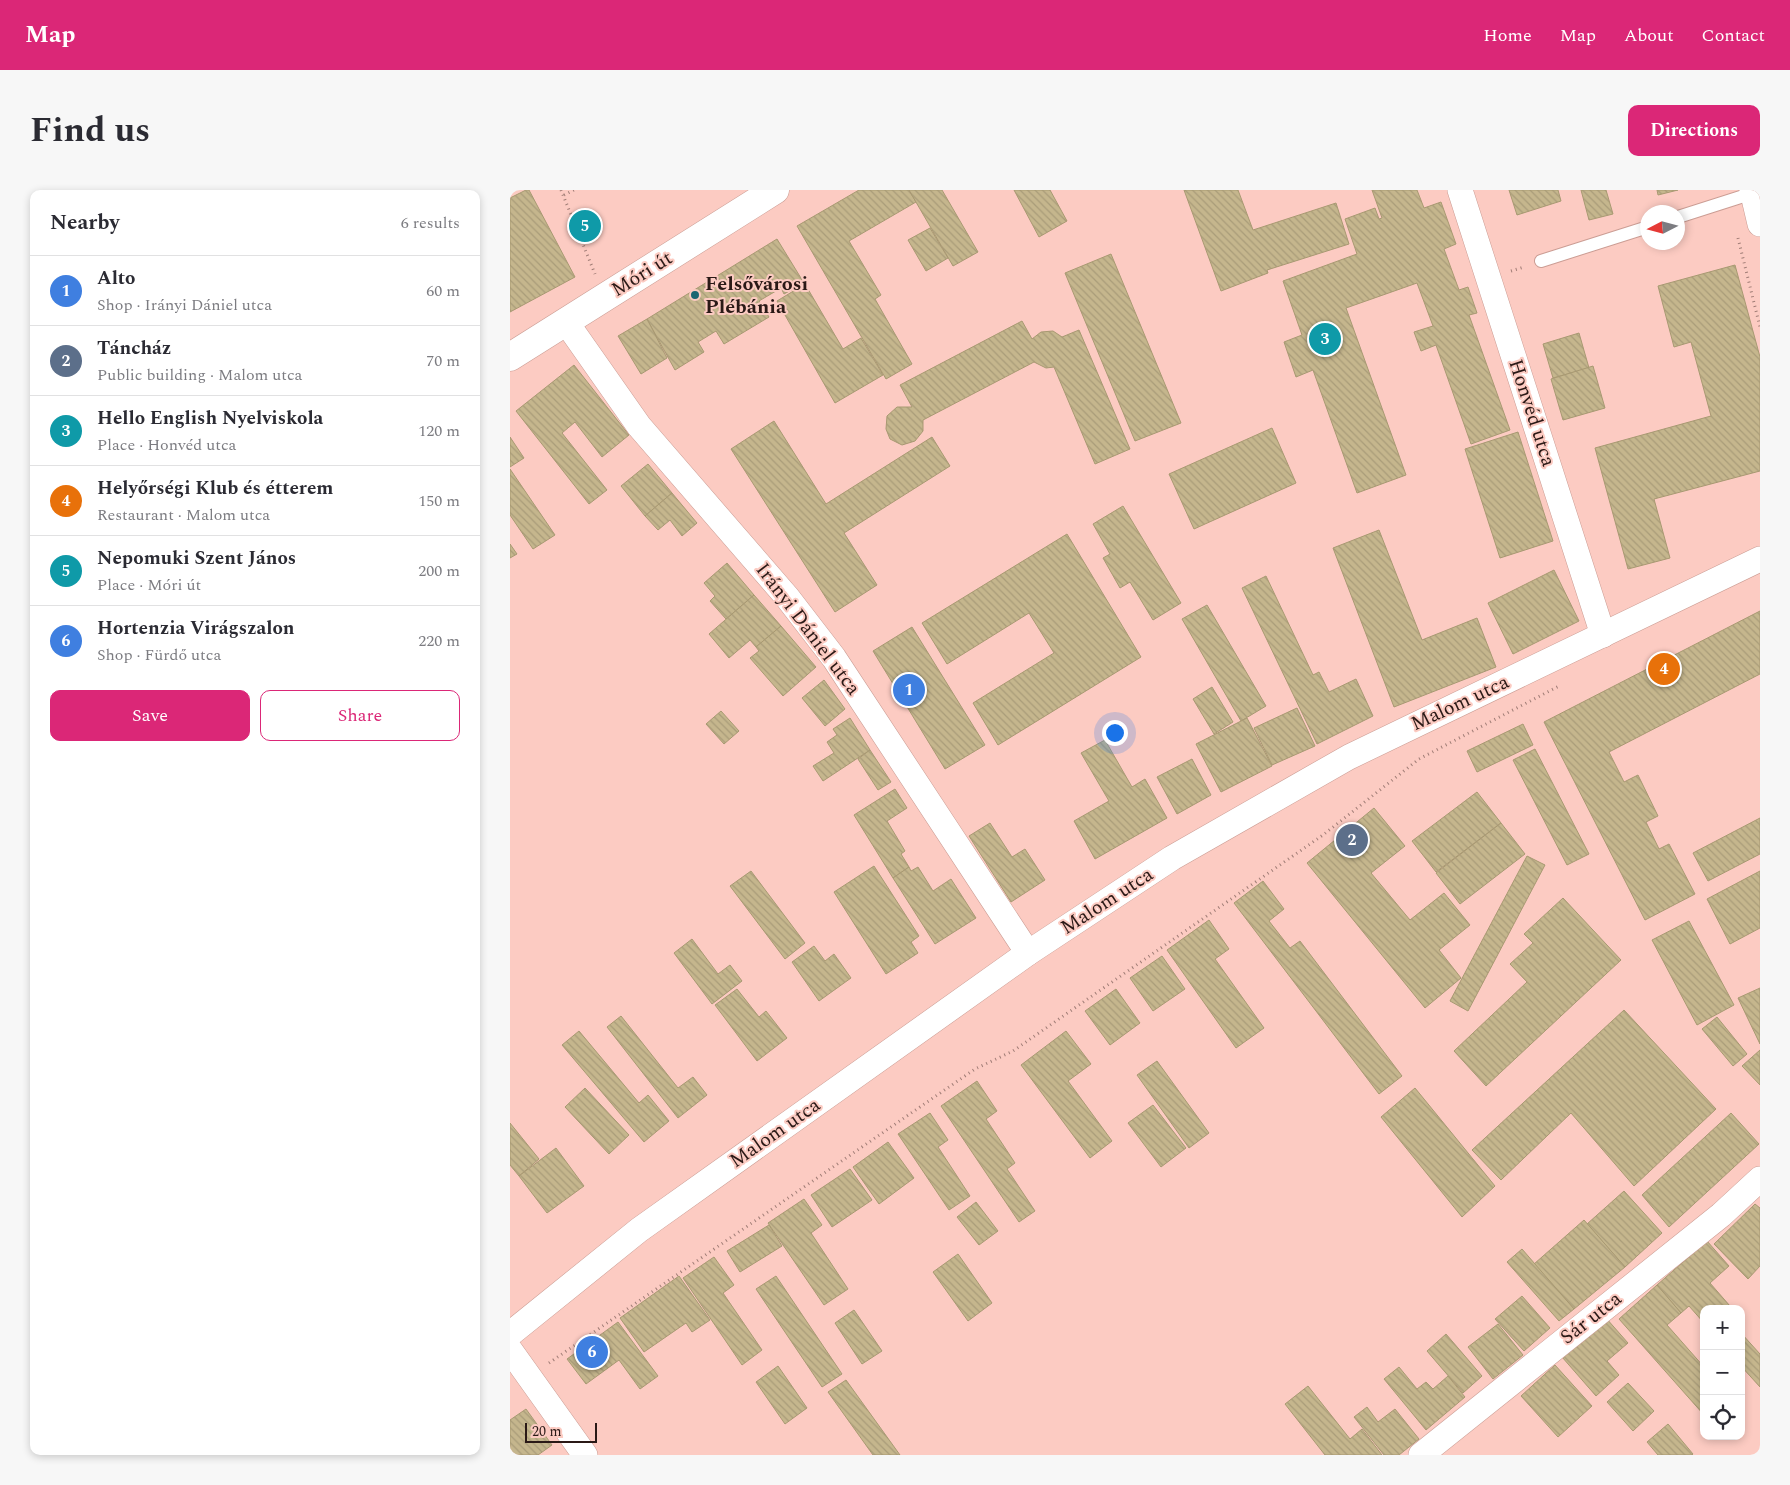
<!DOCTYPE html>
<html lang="en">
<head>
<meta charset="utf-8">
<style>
  body { margin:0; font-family:Spectral,serif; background:#f7f7f7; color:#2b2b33 }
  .controls { position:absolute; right:15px; bottom:15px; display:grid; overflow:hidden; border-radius:10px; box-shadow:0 2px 8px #0003 }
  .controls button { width:45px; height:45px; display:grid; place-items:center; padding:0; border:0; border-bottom:1px solid #e1e1e2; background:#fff; color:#2b2b33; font:25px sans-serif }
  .compass { position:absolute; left:1130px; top:15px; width:45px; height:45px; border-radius:50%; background:#fff; box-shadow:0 2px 8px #0003; rotate:264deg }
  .scale { position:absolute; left:15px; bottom:12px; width:72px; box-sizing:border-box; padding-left:5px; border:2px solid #2a1916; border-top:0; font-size:14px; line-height:18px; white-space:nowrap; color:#2a1916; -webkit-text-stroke:4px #fccbc2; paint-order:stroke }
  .you { position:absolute; left:604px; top:542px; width:18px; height:18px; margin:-12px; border:4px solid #fff; border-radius:50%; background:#1a73e8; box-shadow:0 0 0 8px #1a73e833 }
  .badge { display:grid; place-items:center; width:32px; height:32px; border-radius:50%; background:#db2777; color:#fff; font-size:16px; font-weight:700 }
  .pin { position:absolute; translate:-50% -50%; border:2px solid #fff; box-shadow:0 1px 5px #0006 }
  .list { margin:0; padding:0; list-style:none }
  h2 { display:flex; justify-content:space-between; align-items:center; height:65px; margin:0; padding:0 20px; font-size:21px }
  h2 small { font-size:16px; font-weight:400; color:#7c7c81 }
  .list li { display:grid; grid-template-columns:32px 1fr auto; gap:15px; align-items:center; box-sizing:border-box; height:70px; padding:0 20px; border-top:1px solid #e1e1e2 }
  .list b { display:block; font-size:19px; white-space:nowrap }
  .list p { margin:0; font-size:16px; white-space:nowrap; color:#7c7c81 }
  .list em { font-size:16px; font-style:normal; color:#7c7c81 }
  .actions { display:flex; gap:10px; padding:15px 20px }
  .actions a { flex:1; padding:11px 0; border:1px solid #db2777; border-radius:10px; text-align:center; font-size:18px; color:#db2777 }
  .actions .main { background:#db2777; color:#fff }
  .icon { flex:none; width:28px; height:28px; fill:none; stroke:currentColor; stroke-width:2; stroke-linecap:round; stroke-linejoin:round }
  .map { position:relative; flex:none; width:1250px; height:1265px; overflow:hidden; border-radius:10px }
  header { display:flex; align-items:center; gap:30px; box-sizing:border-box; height:70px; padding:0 25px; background:#db2777; color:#fff }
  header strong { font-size:24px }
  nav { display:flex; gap:28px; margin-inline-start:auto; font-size:18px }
  .intro { display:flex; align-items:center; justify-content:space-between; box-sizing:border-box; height:120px; padding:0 30px }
  h1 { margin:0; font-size:35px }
  .button { padding:12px 22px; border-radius:10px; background:#db2777; color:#fff; font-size:18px; font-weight:700 }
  main { display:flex; gap:30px; padding:0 30px }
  aside { flex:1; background:#fff; border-radius:10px; box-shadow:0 2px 8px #0003 }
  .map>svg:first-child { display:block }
  .building { fill:url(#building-back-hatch); stroke:#a89972 }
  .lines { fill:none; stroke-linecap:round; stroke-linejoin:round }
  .lane-casing { stroke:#cb9d94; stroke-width:14 }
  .street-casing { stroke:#cb9d94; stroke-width:26 }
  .secondary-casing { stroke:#cb9d94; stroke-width:29 }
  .path { stroke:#a07d76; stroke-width:3; stroke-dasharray:1 4; stroke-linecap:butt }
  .lane { stroke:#fff; stroke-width:12 }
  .street { stroke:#fff; stroke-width:25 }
  .secondary { stroke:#fff; stroke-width:28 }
  .poi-dot { fill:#1c6672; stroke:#fccbc2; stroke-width:2 }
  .labels { text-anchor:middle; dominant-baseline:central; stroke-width:4; stroke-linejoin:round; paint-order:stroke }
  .street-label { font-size:20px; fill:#2a1916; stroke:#fccbc2 }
  .poi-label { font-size:20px; font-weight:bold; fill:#2a1916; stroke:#fccbc2; text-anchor:start }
</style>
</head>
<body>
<header>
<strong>Map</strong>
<nav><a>Home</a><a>Map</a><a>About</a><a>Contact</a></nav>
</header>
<div class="intro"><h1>Find us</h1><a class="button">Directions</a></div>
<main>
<aside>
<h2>Nearby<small>6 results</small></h2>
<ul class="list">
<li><span class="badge" style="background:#3f7fe0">1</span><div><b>Alto</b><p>Shop · Irányi Dániel utca</p></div><em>60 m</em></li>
<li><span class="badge" style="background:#5c6f8a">2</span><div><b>Táncház</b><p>Public building · Malom utca</p></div><em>70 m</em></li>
<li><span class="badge" style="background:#0f9aa8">3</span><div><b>Hello English Nyelviskola</b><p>Place · Honvéd utca</p></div><em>120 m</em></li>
<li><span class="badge" style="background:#e8710a">4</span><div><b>Helyőrségi Klub és étterem</b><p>Restaurant · Malom utca</p></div><em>150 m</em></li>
<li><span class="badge" style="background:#0f9aa8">5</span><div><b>Nepomuki Szent János</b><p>Place · Móri út</p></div><em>200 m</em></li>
<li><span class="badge" style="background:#3f7fe0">6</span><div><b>Hortenzia Virágszalon</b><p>Shop · Fürdő utca</p></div><em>220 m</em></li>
</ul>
<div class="actions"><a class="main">Save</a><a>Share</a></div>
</aside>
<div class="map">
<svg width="1250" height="1265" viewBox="0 0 1250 1265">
  <defs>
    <pattern id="building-back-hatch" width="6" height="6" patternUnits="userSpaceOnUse" patternTransform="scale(1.25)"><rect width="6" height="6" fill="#c5b68d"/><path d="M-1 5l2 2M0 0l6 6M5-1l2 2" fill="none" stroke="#a99c79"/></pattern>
  </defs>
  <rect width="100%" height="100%" fill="#fccbc2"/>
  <g class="building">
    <path d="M16 0H19L65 87 0 122V8Z"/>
    <path d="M349 0H399L406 12 339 51 371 105 365 109 402 174 376 189 287 36Z"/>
    <path d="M399 0H432L468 62 443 76Z"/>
    <path d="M504 0H540L557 31 529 47Z"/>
    <path d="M674 0H728L743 40 826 13 839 54 757 80 758 83 711 101Z"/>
    <path d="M862 0H907L914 18 931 12 946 54 934 59 949 100 958 97 967 123 959 125 1000 240 961 254 926 155 911 161 904 142 923 136 907 93 836 118 896 285 847 303 803 180 786 187 774 152 792 145 773 91 847 64 835 29 865 18 869 29 872 28Z"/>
    <path d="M999 0H1048L1051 11 1007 25Z"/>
    <path d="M1071 0H1096L1103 24 1079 30Z"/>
    <path d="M1147 0H1168L1148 5Z"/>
    <path d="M420 38 438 68 416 81 398 50Z"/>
    <path d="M267 49 294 93 274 104 271 98 249 111 259 127 214 154 206 141 188 152 194 162 165 180 137 129Z"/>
    <path d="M601 64 671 233 625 251 555 83Z"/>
    <path d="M1225 75 1250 167V281L1144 309 1160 368 1118 379 1085 258 1201 226 1181 152 1164 157 1148 96Z"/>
    <path d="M295 94 333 159 351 148 373 185 325 213 267 111Z"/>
    <path d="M137 129 157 168 131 184 108 146Z"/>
    <path d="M512 131 522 149 531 142 543 141 552 147 569 140 620 259 585 274 544 177 536 178 524 172 413 230V241L405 251 392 255 380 249 376 239 377 226 387 217H402L390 195Z"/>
    <path d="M1069 143 1079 178 1043 188 1033 154Z"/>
    <path d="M64 175 119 245 92 267 65 232 52 243 97 300 79 314 6 221Z"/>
    <path d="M1083 176 1095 218 1053 230 1041 189Z"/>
    <path d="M264 231 316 314 422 247 440 276 334 343 367 395 325 422 221 259Z"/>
    <path d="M762 238 786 293 684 339 659 284Z"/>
    <path d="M1008 242 1043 351 990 368 955 259Z"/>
    <path d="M0 247 14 268 0 277Z"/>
    <path d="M138 274 162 303 135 326 111 296Z"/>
    <path d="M0 279 45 345 23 359 0 325Z"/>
    <path d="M162 303 187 333 172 346 160 330 148 340 135 326Z"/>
    <path d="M613 316 671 413 643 430 620 392 610 398 593 368 600 364 583 334Z"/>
    <path d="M869 340 912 450 967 428 986 477 884 517 823 358Z"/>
    <path d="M557 344 631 467 488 555 463 513 544 463 519 423 437 474 412 433Z"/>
    <path d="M0 354 7 364 0 368Z"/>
    <path d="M217 373 244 405 216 429 200 411 205 406 194 393Z"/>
    <path d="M1044 380 1069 431 1003 464 978 413Z"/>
    <path d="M756 386 803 485 809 482 819 502 846 489 863 526 807 554 732 398Z"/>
    <path d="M244 405 271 436 246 457 240 450 219 468 199 444Z"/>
    <path d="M697 415 756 516 731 531 672 429Z"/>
    <path d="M1250 421V484L1099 562 1114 592 1128 585 1148 626 1136 632 1149 659 1159 654 1185 704 1135 730 1034 532Z"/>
    <path d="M271 436 306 477 273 506 240 468 249 461 246 457Z"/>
    <path d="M402 437 475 555 435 579 363 461Z"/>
    <path d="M314 490 335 519 315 536 292 508Z"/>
    <path d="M702 497 723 532 704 544 683 509Z"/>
    <path d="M787 518 805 556 762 575 744 538Z"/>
    <path d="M211 521 229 541 214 554 196 534Z"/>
    <path d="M340 528 360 560 313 591 303 576 324 563 317 552 327 545 323 539Z"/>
    <path d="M737 528 762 576 711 602 686 554Z"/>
    <path d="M1013 534 1023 555 967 582 957 561Z"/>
    <path d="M595 550 622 597 635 589 657 628 585 669 564 631 599 611 571 563Z"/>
    <path d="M1025 559 1079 664 1057 675 1003 570Z"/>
    <path d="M360 560 381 592 368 600 348 569Z"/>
    <path d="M682 569 701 605 667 624 647 587Z"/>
    <path d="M385 599 397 618 377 631 395 661 391 664 399 677 383 688 344 625Z"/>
    <path d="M967 602 991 633 926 682 902 651Z"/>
    <path d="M864 618 895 656 861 683 900 730 934 703 960 735 929 760 951 788 915 818 797 673Z"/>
    <path d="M1250 628V664L1198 691 1183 663Z"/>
    <path d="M480 633 502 667 515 659 535 690 501 712 459 646Z"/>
    <path d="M991 633 1015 664 950 714 926 683Z"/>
    <path d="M1017 666 1035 675 958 821 940 811Z"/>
    <path d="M364 676 409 746 401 752 408 763 376 784 324 702Z"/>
    <path d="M399 677 401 681 408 677 423 701 441 689 466 728 425 754 383 688Z"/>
    <path d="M241 681 295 753 275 769 220 696Z"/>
    <path d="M1250 681V738L1220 754 1197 709Z"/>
    <path d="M753 691 774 719 759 731 780 758 790 751 892 886 869 904 724 713Z"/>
    <path d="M1053 708 1111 770 976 896 944 861 1017 792 1000 774 1023 753 1014 744Z"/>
    <path d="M699 730 719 759 705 769 754 838 726 858 657 760Z"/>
    <path d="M1179 731 1224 815 1187 835 1142 750Z"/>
    <path d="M182 749 208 784 220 775 232 791 202 814 164 763Z"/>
    <path d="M304 756 315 771 324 764 341 788 309 811 282 772Z"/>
    <path d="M652 766 675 799 643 821 620 788Z"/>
    <path d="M1250 798V854L1228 808Z"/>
    <path d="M227 799 249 827 256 821 277 848 247 871 205 815Z"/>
    <path d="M606 799 630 833 600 855 575 821Z"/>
    <path d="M1114 820 1206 919 1124 996 1061 923 991 990 962 960Z"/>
    <path d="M111 826 168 898 183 887 197 905 168 928 97 837Z"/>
    <path d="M1207 827 1237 864 1223 876 1192 839Z"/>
    <path d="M69 841 129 913 138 905 159 931 134 952 52 855Z"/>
    <path d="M556 841 581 874 558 891 602 951 580 968 511 875Z"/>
    <path d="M1250 860V895L1232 876Z"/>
    <path d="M647 871 699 943 679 958 627 885Z"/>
    <path d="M467 891 487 921 476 929 505 973 497 979 525 1021 509 1032 431 916Z"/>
    <path d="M75 898 119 945 99 964 55 917Z"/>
    <path d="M905 898 985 996 952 1027 871 927Z"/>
    <path d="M643 915 676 958 651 977 618 933Z"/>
    <path d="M420 923 438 950 428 957 460 1006 439 1020 388 944Z"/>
    <path d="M1221 923 1249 954 1159 1037 1132 1005Z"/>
    <path d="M0 933 29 969 9 986 0 975Z"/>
    <path d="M378 952 404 988 369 1014 343 977Z"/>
    <path d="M46 958 74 996 37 1023 9 986Z"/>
    <path d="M340 979 362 1010 322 1037 301 1005Z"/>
    <path d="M1114 1001 1152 1043 1115 1077 1077 1034Z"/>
    <path d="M294 1009 312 1035 301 1043 338 1099 314 1115 258 1033Z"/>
    <path d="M466 1012 488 1041 469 1055 447 1027Z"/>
    <path d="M1245 1014 1250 1018V1076L1238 1089 1204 1054Z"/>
    <path d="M1074 1030 1115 1077 1064 1119 1024 1074Z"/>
    <path d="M259 1035 272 1056 230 1082 217 1061Z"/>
    <path d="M1197 1051 1219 1076 1200 1093 1220 1116 1217 1119H1194V1133L1179 1116 1171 1123 1147 1095Z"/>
    <path d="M1012 1059 1064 1119 1049 1131 997 1072Z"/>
    <path d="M448 1064 482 1113 458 1131 423 1082Z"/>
    <path d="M204 1067 224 1095 213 1103 252 1160 232 1175 173 1088Z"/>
    <path d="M169 1086 200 1130 182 1142 176 1133 134 1162 110 1128Z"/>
    <path d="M266 1086 332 1184 312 1197 246 1099Z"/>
    <path d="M1147 1095 1171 1123 1157 1135 1194 1177V1225L1109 1129Z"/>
    <path d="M1012 1106 1040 1138 1014 1161 985 1129Z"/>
    <path d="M344 1120 372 1161 352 1174 325 1133Z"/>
    <path d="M1096 1128 1118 1153 1097 1171 1109 1185 1086 1206 1052 1167Z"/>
    <path d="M108 1132 148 1186 130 1199 109 1170 76 1194 57 1169Z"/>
    <path d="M988 1134 1013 1165 983 1189 958 1157Z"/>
    <path d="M1231 1143 1250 1164V1197L1231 1176Z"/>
    <path d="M936 1144 972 1186 953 1203 917 1161Z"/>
    <path d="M1045 1175 1082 1216 1048 1247 1011 1206Z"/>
    <path d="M268 1176 297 1218 275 1234 246 1192Z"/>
    <path d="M889 1177 907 1199 916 1192 923 1199 938 1186 955 1207 916 1240 874 1189Z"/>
    <path d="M336 1190 390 1265H363L318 1202Z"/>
    <path d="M1118 1193 1144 1221 1123 1241 1097 1212Z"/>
    <path d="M798 1196 840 1249 852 1239 872 1265H815L775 1214Z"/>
    <path d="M857 1217 868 1232 885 1219 909 1249 889 1265H874L844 1227Z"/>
    <path d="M16 1219 42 1255 28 1265H0V1230Z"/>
    <path d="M1158 1234 1183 1264 1182 1265H1148L1137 1252Z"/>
  </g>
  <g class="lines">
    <g class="lane-casing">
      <g id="lane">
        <path d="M1168 27 1243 3"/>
        <path d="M1031 71 1138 37"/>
      </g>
    </g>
    <g class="street-casing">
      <g id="street">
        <path d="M950 0 1093 445"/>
        <path d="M1242 0 1250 34"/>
        <path d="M56 132 129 236 277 407 324 468 518 763"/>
        <path d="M0 1144 129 1040 518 763 662 668 839 567 1250 369"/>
        <path d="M0 1160 75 1265"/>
        <path d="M911 1265 1211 1025 1250 989"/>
      </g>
    </g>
    <g class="secondary-casing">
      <path id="secondary" d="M0 167 265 0"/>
    </g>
    <g class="path">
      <path d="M51 0 85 84"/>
      <path d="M54 5 64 0"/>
      <path d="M1228 48 1250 137"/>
      <path d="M1001 81 1014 77"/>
      <path d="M39 1173 465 879 503 861 813 645 909 569 1049 496"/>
    </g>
    <use href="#lane" class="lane"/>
    <use href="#street" class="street"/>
    <use href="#secondary" class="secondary"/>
  </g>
  <circle class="poi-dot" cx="185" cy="105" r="5"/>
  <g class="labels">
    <g class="street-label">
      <text transform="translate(132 84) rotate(-32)">Móri út</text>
      <text transform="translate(1022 223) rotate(72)">Honvéd utca</text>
      <text transform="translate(298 439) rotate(53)">Irányi Dániel utca</text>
      <text transform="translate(950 513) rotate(-25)">Malom utca</text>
      <text transform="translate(597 711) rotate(-33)">Malom utca</text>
      <text transform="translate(265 943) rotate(-35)">Malom utca</text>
      <text transform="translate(1081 1128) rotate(-38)">Sár utca</text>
    </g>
    <g class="poi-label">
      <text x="195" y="94">Felsővárosi<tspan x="195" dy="23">Plébánia</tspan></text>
    </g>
  </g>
</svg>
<div class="controls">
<button>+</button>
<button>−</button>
<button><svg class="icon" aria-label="locate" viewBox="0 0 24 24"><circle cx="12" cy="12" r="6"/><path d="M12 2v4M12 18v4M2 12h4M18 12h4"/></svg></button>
</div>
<svg class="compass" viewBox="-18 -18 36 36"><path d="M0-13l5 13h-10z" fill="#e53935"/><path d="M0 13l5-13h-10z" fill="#7c7c81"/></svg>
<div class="scale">20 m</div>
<div class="you"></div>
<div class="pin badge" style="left:399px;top:500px;background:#3f7fe0">1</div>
<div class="pin badge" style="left:842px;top:650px;background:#5c6f8a">2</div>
<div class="pin badge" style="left:815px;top:149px;background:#0f9aa8">3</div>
<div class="pin badge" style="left:1154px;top:479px;background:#e8710a">4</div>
<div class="pin badge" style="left:75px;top:36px;background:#0f9aa8">5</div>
<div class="pin badge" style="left:82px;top:1162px;background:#3f7fe0">6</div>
</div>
</main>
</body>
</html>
